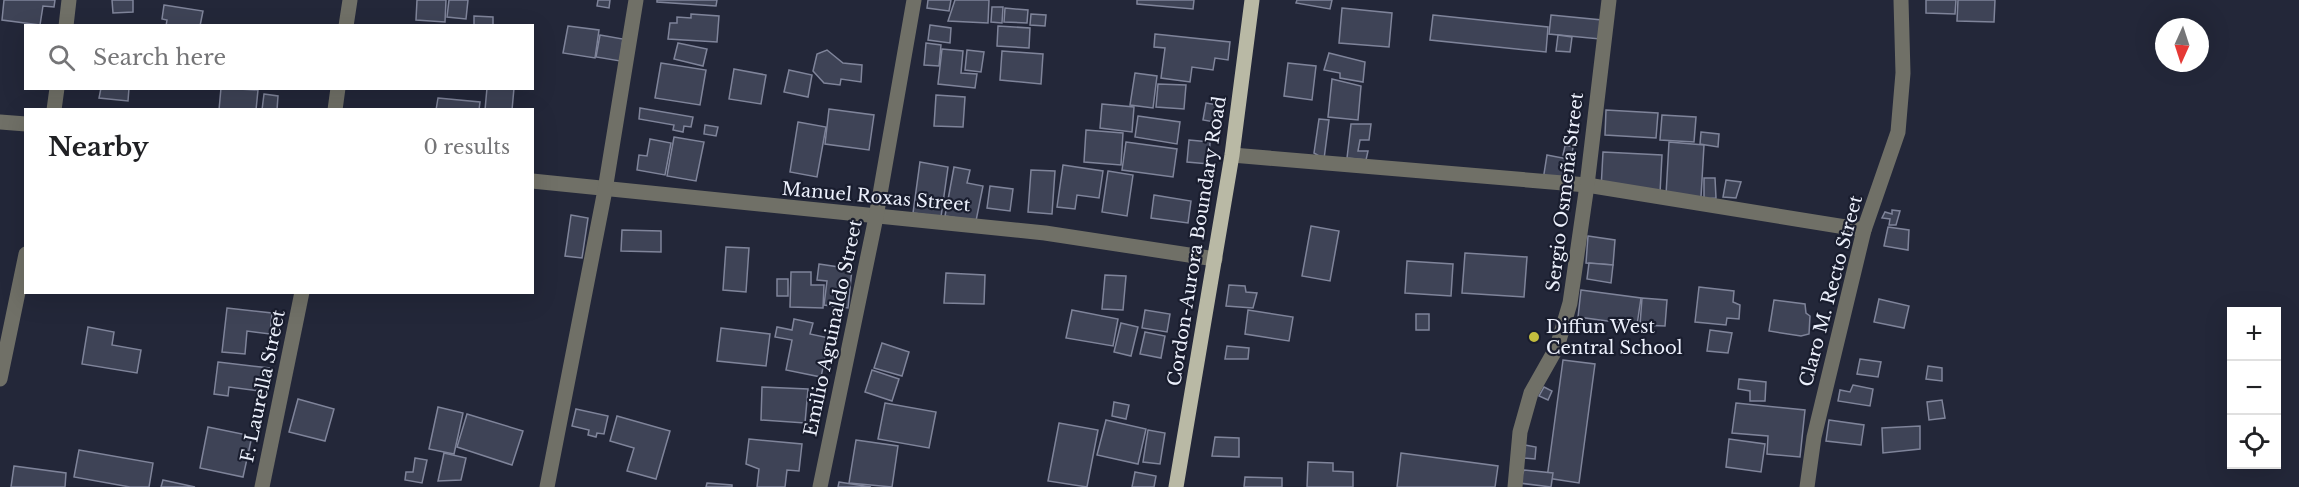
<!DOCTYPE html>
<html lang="en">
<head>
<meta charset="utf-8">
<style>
  body { margin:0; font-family:"Libre Baskerville",serif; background:#f6f6f6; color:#202124 }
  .controls { position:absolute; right:18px; bottom:18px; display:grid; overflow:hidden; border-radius:0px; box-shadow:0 6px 24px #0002 }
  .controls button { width:54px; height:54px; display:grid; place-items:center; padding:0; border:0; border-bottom:2px solid #e0e0e0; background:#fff; color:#202124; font:30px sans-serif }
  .compass { position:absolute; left:2155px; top:18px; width:54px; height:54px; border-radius:50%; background:#fff; box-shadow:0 6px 24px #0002; rotate:183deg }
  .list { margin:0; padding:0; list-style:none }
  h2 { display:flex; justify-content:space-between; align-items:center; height:78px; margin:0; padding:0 24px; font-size:26px }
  h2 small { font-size:20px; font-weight:400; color:#757577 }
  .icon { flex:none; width:33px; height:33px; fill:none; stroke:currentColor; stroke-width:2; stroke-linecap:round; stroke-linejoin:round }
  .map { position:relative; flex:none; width:2299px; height:487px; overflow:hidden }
  .search { position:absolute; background:#fff; box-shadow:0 6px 24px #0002; left:24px; top:24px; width:510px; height:66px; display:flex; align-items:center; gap:15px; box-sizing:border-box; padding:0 21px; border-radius:0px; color:#757577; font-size:22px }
  .panel { position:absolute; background:#fff; box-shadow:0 6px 24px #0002; left:24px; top:108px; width:510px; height:186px; border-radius:0px }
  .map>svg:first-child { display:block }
  .building { fill:#3e4356; stroke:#7f849a; stroke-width:1.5 }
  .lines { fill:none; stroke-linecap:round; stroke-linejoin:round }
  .minor { stroke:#707067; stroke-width:15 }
  .major { stroke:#b9b9a5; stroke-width:15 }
  .poi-dot { fill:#c3bd3e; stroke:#191d2e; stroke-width:2 }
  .labels { text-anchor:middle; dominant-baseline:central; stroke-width:4.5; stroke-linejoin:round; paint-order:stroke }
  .street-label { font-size:18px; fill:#ecf0fc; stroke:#191d2e }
  .poi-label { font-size:18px; fill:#ecf0fc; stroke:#191d2e; text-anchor:start }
</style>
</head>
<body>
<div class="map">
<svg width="2299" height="487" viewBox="0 0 2299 487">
  <rect width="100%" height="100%" fill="#232739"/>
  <g class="building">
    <path d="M4 0H55L54 7 43 6 40 25 2 20Z"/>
    <path d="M112 0H133V12L113 13Z"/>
    <path d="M417 0H446L445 22 416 20Z"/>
    <path d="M449 0H468L466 19 447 17Z"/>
    <path d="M598 0H610L609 8 597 6Z"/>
    <path d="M657 0H717L716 6 657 2Z"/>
    <path d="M928 0H951L949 11 927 8Z"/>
    <path d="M955 0H989L988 23 948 21Z"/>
    <path d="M1137 0H1194L1193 9 1137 4Z"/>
    <path d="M1297 0H1332L1330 9 1296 3Z"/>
    <path d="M1926 0H1956L1955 14 1926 13Z"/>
    <path d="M1958 0H1995L1994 22 1957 21Z"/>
    <path d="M164 5 203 11 200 26H166L167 20 162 19Z"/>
    <path d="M992 7H1003L1002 23 991 22Z"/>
    <path d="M1005 8 1028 10 1027 23 1004 22Z"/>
    <path d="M1342 8 1392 13 1389 47 1339 43Z"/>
    <path d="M691 14 719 16 717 42 668 39 670 23H677V17L691 18Z"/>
    <path d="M1031 14 1046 15 1045 26 1030 25Z"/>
    <path d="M1433 15 1548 27 1546 52 1430 40Z"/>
    <path d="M1551 15 1602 20 1600 39 1549 34Z"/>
    <path d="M474 16 493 17V26H474Z"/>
    <path d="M930 25 951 28 950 43 928 40Z"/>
    <path d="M568 26 599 30 595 58 563 53Z"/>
    <path d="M998 26 1030 28 1029 48 997 46Z"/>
    <path d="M1155 34 1230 42 1228 60 1215 58 1213 70 1192 67 1190 82 1161 78 1165 48 1154 47Z"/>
    <path d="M600 35 623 39 620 61 596 57Z"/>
    <path d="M1558 35 1572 37 1570 52 1556 51Z"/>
    <path d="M678 43 707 49 703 66 674 59Z"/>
    <path d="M926 43 941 45 939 66 924 65Z"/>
    <path d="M942 49 963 51 961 73 977 74 975 88 938 84Z"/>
    <path d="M827 50 843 63 862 65 861 82 841 79 840 85 824 83 813 71 817 54Z"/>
    <path d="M967 50 984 52 981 72 965 70Z"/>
    <path d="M1002 51 1043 54 1041 84 1000 80Z"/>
    <path d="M1329 53 1365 62 1363 82 1340 78V73L1324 70Z"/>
    <path d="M661 63 706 70 700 105 655 98Z"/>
    <path d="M1288 63 1316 66 1312 100 1284 96Z"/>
    <path d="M734 69 766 75 761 104 729 99Z"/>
    <path d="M789 70 812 75 808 97 784 92Z"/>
    <path d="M1135 73 1157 76 1153 108 1130 105Z"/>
    <path d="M1332 79 1361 86 1358 120 1328 117Z"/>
    <path d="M1158 84 1186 85 1184 109 1156 107Z"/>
    <path d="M101 88H129L128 101 99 98Z"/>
    <path d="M221 88 258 90 256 110H219Z"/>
    <path d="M487 88H514L512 110H485Z"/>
    <path d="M264 94 278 96 277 110H262Z"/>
    <path d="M936 95 965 97 963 127 934 126Z"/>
    <path d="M438 98 480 102 479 110H436Z"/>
    <path d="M1206 103 1224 106 1220 123 1203 120Z"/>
    <path d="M1102 104 1134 107 1132 132 1100 128Z"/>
    <path d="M640 108 693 117 691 127 684 126 683 132 673 130 674 125 639 119Z"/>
    <path d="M829 109 874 115 869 150 825 144Z"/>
    <path d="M1606 110 1658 113 1656 138 1605 135Z"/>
    <path d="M1662 115 1696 117 1694 142 1660 140Z"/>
    <path d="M1138 116 1180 122 1177 144 1135 137Z"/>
    <path d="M1319 119 1329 120 1324 159 1314 153Z"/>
    <path d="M798 122 826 127 817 177 790 172Z"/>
    <path d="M1351 124H1371L1369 140H1360L1358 151H1368L1366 160 1347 158Z"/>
    <path d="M705 125 718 127 716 136 704 134Z"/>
    <path d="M1086 130 1123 133 1121 165 1084 162Z"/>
    <path d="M1701 132 1719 134 1718 147 1700 144Z"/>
    <path d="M674 137 704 142 696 181 667 176Z"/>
    <path d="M650 139 671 143 665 175 637 170 639 155 647 156Z"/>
    <path d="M1189 140 1210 142 1209 164 1187 162Z"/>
    <path d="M1126 142 1177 149 1173 177 1122 170Z"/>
    <path d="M1669 142 1704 145 1701 197 1666 195Z"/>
    <path d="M1565 146H1573L1572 157 1563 155Z"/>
    <path d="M1603 152 1662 155 1660 193 1601 189Z"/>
    <path d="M1547 155 1568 159 1563 182 1543 180Z"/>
    <path d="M920 162 948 167 941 217 913 213Z"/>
    <path d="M1063 165 1103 171 1099 198 1077 195 1075 209 1057 207Z"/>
    <path d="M954 167 970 170 967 183 983 186 976 221 945 216Z"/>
    <path d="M1031 170 1055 171 1052 214 1028 212Z"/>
    <path d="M1108 171 1133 175 1127 216 1102 212Z"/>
    <path d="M1704 178H1715L1716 198 1704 199Z"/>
    <path d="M1726 180 1741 182 1736 198 1723 197Z"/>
    <path d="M990 186 1013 189 1010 211 987 208Z"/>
    <path d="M1154 195 1191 201 1188 223 1151 218Z"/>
    <path d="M1892 210 1900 211 1896 225H1889L1890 219 1882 218 1885 212 1892 214Z"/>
    <path d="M571 215 588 218 582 258 565 256Z"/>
    <path d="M1311 226 1339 231 1330 281 1302 276Z"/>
    <path d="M1888 227 1909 230 1908 250 1884 246Z"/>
    <path d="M622 230 661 231V252L621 251Z"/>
    <path d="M1588 236 1615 240 1613 265 1586 263Z"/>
    <path d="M726 247 749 248 746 292 723 290Z"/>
    <path d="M1465 253 1527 257 1524 297 1462 293Z"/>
    <path d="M1407 261 1453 264 1451 296 1405 293Z"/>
    <path d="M1589 263 1613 265 1611 283 1587 279Z"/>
    <path d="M819 264 852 269 848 308 824 305 827 281 817 280Z"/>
    <path d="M791 272H811V285H824L823 308 790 307Z"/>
    <path d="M946 273 985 275 984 304 944 303Z"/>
    <path d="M1105 275 1126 276 1123 310 1102 309Z"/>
    <rect x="777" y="279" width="11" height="17"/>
    <path d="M1229 285 1245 286 1246 292 1257 293 1253 308 1226 306Z"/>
    <path d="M1699 287 1734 291 1733 302 1740 305 1739 319 1727 318 1726 325 1695 322Z"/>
    <path d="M1581 290 1641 298 1637 325 1578 317Z"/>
    <path d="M1642 298 1667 300 1665 326 1640 325Z"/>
    <path d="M1879 299 1909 306 1904 328 1874 322Z"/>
    <path d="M1774 300 1805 304 1806 313 1810 316 1809 334 1801 336 1769 331Z"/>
    <path d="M227 308 272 313 270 334 247 331 245 354 222 352Z"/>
    <path d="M1072 310 1118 319 1113 346 1066 338Z"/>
    <path d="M1145 310 1170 314 1167 332 1142 328Z"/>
    <path d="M1248 310 1293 317 1289 341 1245 334Z"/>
    <rect x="1416" y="314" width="13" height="16"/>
    <path d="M794 319 813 323 810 334 829 338 821 377 786 370 792 340 775 337 777 327 792 330Z"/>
    <path d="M1121 323 1138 327 1131 356 1114 352Z"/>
    <path d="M88 327 114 332 112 345 141 350 137 373 82 364Z"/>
    <path d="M721 328 770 334 766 366 717 361Z"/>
    <path d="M1710 330 1732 333 1728 353 1707 351Z"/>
    <path d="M1145 332 1165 336 1161 358 1140 354Z"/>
    <path d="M882 343 909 352 902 376 874 368Z"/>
    <path d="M1227 346 1249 348 1248 359H1225Z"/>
    <path d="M1860 359 1881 362 1878 377 1857 374Z"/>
    <path d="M1563 360 1595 364 1579 483 1547 478Z"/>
    <path d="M218 362 270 368 267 392 229 387 228 396 214 394Z"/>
    <path d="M1928 366 1942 368V381L1926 379Z"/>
    <path d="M872 370 899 379 892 401 865 392Z"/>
    <path d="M1739 379 1766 382 1765 401H1750V391L1738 389Z"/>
    <path d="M1853 385 1873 389 1870 406 1838 401 1840 390 1850 392Z"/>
    <path d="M762 387 808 389 805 423 761 420Z"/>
    <path d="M1544 387 1552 391 1548 400 1539 396Z"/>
    <path d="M298 399 334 409 325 441 289 432Z"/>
    <path d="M1942 400 1945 418 1929 420 1927 402Z"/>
    <path d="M1114 402 1129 405 1126 419 1112 416Z"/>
    <path d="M885 403 936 412 929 448 878 439Z"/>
    <path d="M1736 403 1805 410 1800 457 1767 454 1768 436 1732 433Z"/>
    <path d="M438 407 463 413 454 454 429 449Z"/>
    <path d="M576 409 608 416 604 434 597 433 596 437 588 435 589 430 572 426Z"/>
    <path d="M467 414 523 431 512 465 457 447Z"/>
    <path d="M617 416 670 431 656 479 627 471 634 448 610 441Z"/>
    <path d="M1106 420 1146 429 1138 464 1097 455Z"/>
    <path d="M1829 420 1864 425 1861 445 1826 441Z"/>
    <path d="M1059 423 1098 430 1087 487 1048 481Z"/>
    <path d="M1920 426V449L1883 453 1882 428Z"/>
    <path d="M208 427 252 436 243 477 200 468Z"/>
    <path d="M1148 430 1165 433 1160 464 1143 462Z"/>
    <path d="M1215 437 1239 438V457L1212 456Z"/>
    <path d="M749 439 802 444 799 471 787 470 785 487H757L759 469 746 464Z"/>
    <path d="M1729 439 1765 444 1761 472 1726 467Z"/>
    <path d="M856 440 898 446 892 487 849 483Z"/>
    <path d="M1525 445 1536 447 1535 459 1524 458Z"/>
    <path d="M79 450 153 463 149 487H130L74 477Z"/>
    <path d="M444 453 466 458 461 480 438 481Z"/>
    <path d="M1401 453 1498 466 1495 487H1397Z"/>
    <path d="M415 458 427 460 422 483 405 480 406 472H413Z"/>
    <path d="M1308 462 1333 463V471L1353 472V487H1307Z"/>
    <path d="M14 466 66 473 65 487H11Z"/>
    <path d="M1524 470 1553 473 1551 487 1519 483Z"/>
    <path d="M1135 472 1156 476 1154 487H1132Z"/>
    <path d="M1245 477 1282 478V487H1244Z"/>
    <path d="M163 480 195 487H161Z"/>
    <path d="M839 482 871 487H838Z"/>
    <path d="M707 483 732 485V487H706Z"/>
  </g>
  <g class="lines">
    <g class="minor">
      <path d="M66 26 69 0"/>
      <path d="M346 26 350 0"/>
      <path d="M54 110 57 88"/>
      <path d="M335 110 338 88"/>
      <path d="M0 122 26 124"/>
      <path d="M1232 155 1587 185 1864 230"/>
      <path d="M532 181 1045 233 1215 259"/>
      <path d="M0 379 26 254"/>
      <path d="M262 487 302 292"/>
      <path d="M547 487 605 190 636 0"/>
      <path d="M820 487 876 217 914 0"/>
      <path d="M1515 487 1520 432 1531 393 1557 347 1570 303 1587 185 1609 0"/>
      <path d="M1807 487 1814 437 1864 230 1898 132 1903 73 1901 0"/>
    </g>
    <path class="major" d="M1176 487 1232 155 1252 0"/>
  </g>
  <circle class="poi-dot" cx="1534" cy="337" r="6"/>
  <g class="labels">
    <g class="street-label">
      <text transform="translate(1565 192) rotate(-83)">Sergio Osmeña Street</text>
      <text transform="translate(876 197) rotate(5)">Manuel Roxas Street</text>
      <text transform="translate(1197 241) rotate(-81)">Cordon-Aurora Boundary Road</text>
      <text transform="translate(1831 291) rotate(-75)">Claro M. Recto Street</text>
      <text transform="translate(833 328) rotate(-78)">Emilio Aguinaldo Street</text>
      <text transform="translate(263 386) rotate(-78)">F. Laurella Street</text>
    </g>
    <g class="poi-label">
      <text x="1546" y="327">Diffun West<tspan x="1546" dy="21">Central School</tspan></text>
    </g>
  </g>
</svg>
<div class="controls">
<button>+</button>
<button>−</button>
<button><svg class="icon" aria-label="locate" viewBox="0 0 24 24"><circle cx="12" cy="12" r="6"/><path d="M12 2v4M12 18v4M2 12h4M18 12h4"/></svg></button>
</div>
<svg class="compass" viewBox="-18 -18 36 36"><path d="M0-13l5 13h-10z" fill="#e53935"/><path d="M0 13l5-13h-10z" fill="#757577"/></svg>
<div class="search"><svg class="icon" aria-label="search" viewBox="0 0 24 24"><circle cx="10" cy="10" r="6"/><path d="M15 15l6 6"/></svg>Search here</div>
<section class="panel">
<h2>Nearby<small>0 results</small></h2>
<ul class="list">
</ul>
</section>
</div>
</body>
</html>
